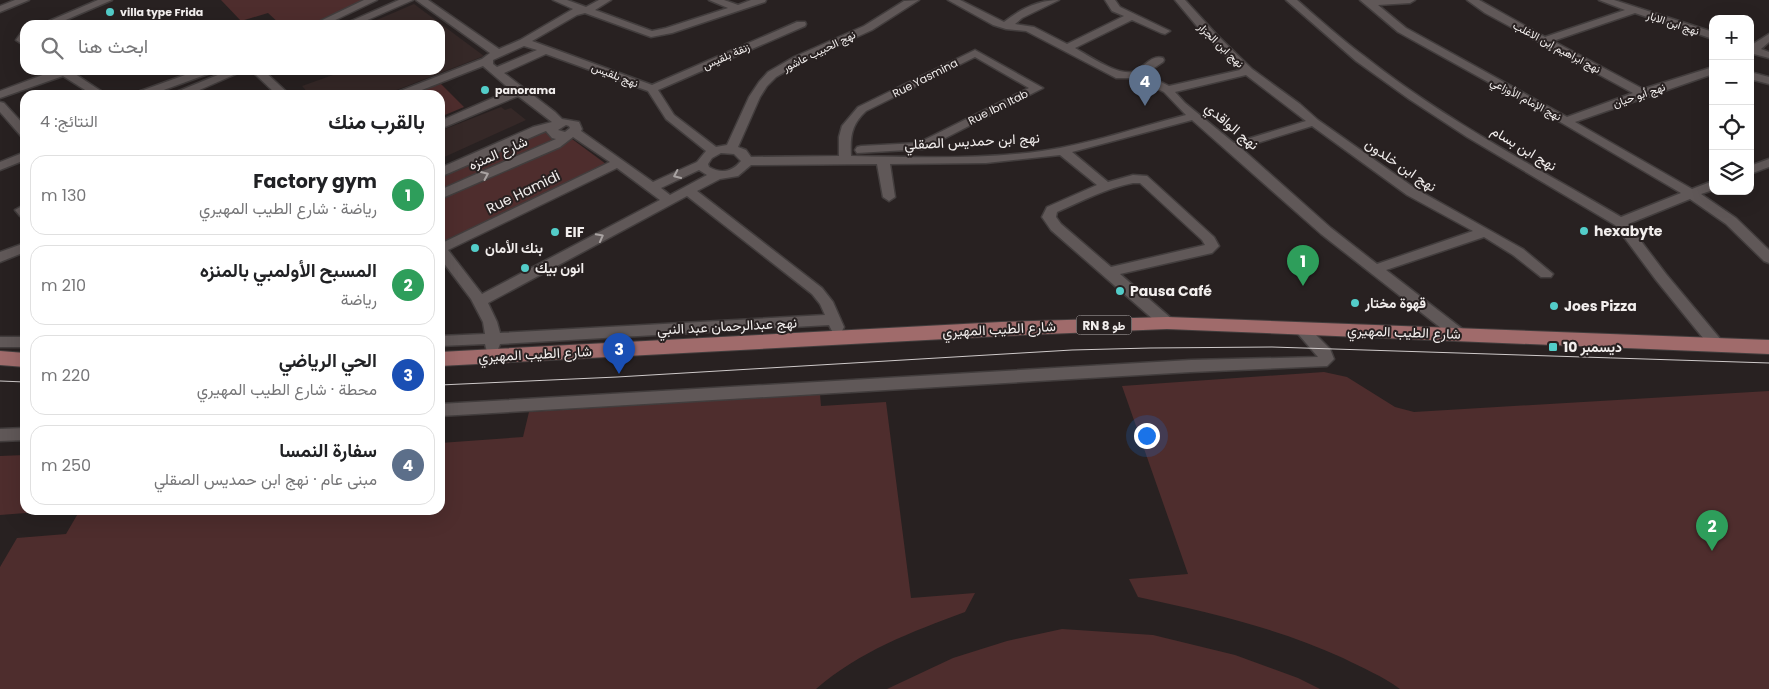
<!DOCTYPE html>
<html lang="ar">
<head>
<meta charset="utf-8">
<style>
  body { margin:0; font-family:Poppins,Vazirmatn,sans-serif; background:#f6f6f6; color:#202124; direction:rtl }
  .controls { position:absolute; right:15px; top:15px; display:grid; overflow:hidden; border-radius:10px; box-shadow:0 5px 20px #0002 }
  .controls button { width:45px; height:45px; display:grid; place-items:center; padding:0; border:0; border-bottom:1px solid #e0e0e0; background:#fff; color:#202124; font:25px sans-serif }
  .you { position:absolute; left:1146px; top:435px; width:18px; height:18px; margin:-12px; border:4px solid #fff; border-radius:50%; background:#1a73e8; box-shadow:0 0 0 8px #1a73e833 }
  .badge { display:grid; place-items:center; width:32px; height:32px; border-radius:50%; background:#376e6e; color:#fff; font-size:16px; font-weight:700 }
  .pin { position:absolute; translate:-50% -41px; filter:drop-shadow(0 1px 2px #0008) }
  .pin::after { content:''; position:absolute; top:26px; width:18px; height:15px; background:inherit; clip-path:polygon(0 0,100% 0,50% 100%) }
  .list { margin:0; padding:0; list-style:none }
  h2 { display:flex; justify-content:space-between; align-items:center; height:65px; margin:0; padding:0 20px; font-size:21px }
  h2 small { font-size:16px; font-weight:400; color:#757577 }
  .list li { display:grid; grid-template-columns:32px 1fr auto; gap:15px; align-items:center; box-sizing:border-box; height:80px; margin:0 10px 10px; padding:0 10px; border:1px solid #e0e0e0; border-radius:15px }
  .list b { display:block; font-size:19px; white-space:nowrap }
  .list p { margin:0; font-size:16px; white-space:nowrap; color:#757577 }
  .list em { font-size:16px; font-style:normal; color:#757577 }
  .icon { flex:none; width:28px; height:28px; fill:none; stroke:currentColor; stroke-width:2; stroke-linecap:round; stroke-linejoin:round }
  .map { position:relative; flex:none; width:1769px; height:689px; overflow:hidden; direction:ltr }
  .search { position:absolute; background:#fff; box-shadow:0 5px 20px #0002; left:20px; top:20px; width:425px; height:55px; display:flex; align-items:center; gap:12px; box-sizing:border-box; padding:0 18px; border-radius:15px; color:#757577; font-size:19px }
  .panel { position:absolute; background:#fff; box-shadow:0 5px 20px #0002; left:20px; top:90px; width:425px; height:425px; border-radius:15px; direction:rtl }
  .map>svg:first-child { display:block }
  .built { fill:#352827 }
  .green { fill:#4e2d2d }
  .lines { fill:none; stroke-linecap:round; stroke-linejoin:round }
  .minor-casing { stroke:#423d3d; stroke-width:3 }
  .major-casing { stroke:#423d3d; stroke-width:2 }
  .minor { fill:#605858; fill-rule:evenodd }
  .major { fill:#a06b6b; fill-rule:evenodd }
  .tram { stroke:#cfcaca; stroke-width:1 }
  .oneway { stroke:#a9a3a2 }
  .poi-dot { fill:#53cdc9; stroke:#282121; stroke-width:2 }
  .labels { text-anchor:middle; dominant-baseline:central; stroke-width:4; stroke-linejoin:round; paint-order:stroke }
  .far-poi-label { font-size:11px; font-weight:bold; fill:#f2eeed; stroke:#282121; text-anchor:start }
  .far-street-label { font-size:11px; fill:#f2eeed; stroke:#282121 }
  .shield { fill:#282121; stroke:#b5b0b0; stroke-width:1 }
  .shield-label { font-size:12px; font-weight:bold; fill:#f2eeed }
  .street-label { font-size:14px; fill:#f2eeed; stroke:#282121 }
  .poi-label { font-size:14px; font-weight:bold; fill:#f2eeed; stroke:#282121; text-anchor:start }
</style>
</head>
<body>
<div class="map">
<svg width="1769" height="689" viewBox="0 0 1769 689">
  <rect width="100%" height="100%" fill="#282121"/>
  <g class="built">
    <path d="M414 4 484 56 384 95H310L302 86 347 70H440V25H365Z"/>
    <path d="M501 107 505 110 511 108 526 120 440 159V131Z"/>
  </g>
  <g class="green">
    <path d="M221 0H366L309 25H281L268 13 241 21Z"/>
    <path d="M439 82 464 107 440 117V95H406Z"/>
    <path d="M550 127 561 138 440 193V175Z"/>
    <path d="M572 139 606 164 445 241 440 235V199Z"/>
    <path d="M1324 372 1347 377 1395 407 1414 412 1769 391V689H1400C1382 676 1363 668 1343 658 1277 628 1208 612 1138 597L1129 579 1188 574 1122 386Z"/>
    <path d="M820 394 821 406 886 402 911 598 975 593 965 612C911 632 860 651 816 689H0V567L17 538 66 534 80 510H440V443L523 437 529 412Z"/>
    <path d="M25 455V510H64L0 515V456Z"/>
    <path d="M1062 629 1153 635 1235 655 1298 678 1320 689H887L953 658 1007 641Z"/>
  </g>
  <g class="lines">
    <g class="minor-casing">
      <g id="minor">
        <path d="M15 0H29L0 12V6Z"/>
        <path d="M98 0H112L54 25H40Z"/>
        <path d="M364 0H377L325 25H312Z"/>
        <path d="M399 0H413L356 25H342Z"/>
        <path d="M416 0H428L499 49 520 40 573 9 553 0H567L586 7 599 0H611L595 10 652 31 666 28 728 8 709 0H724L738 5 751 0H766L765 2 672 33 651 37 585 13 577 15 532 41 652 85 797 22H805L806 24 805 26 658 90 674 115 716 147 727 145 749 97 759 82 768 72 794 57 864 26 904 1 919 0 872 30 802 62 776 77 767 86 760 97 738 147 746 150 751 157 839 156V137L842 126 858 107 975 50 1043 88 924 149 857 153 855 150 857 147 861 146 918 143 1029 88 975 57 866 111C851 125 850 137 851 156 914 157 979 160 1042 151 1090 144 1138 127 1186 115L1164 92 1135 78H1116L1026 31 1006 29 993 25 948 0H960L1004 22C1020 9 1039 0 1059 0L1022 18 1015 24 1034 27 1067 44 1124 16 1112 11 1105 0H1115L1120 7 1170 31 1165 34 1161 33 1132 20 1075 48C1089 56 1117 75 1132 72 1143 70 1150 54 1163 58L1164 60 1163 62 1145 74 1169 86 1240 70 1201 31 1175 0H1185L1217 35 1252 69 1300 104 1318 120 1416 189 1523 249 1553 274 1551 277H1541L1513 255 1484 237 1386 270 1465 331 1467 335 1465 339 1460 340 1455 339 1321 234 1192 120 1072 152 1108 182 1133 175 1147 176 1214 237 1219 246 1212 253 1120 274 1172 319 1174 323 1172 327 1167 328 1162 327 1051 230 1042 217 1047 207 1097 185 1060 155 986 163 890 164 895 197 889 201 883 197 877 164 751 165 738 176 720 179 697 191 822 288 833 302 844 327 842 331 837 332 832 331 829 325 500 344 497 352 492 353 487 352 485 344 440 346V336L485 334 483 322 471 299 440 258V244L610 162 573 137 560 147 440 199V190L556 139 552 138 546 131 541 133 440 177V168L533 127 552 122 518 96 440 129V121L511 90 483 66 409 95H393L395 93 482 59 490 53ZM524 46 537 50 497 67 493 64V60ZM546 54 648 91 666 119 706 151 697 162 653 182 581 131 582 129 579 122 562 119 555 112 504 73ZM1246 75 1306 121 1234 143 1185 103 1175 92ZM566 125 569 126 570 128 565 132 558 130ZM1312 126 1407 195 1473 231 1377 264 1331 228 1241 148ZM721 153 734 154 741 161C732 172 721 174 709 167L708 164 712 158ZM617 168 660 200 482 294 448 250ZM699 170 707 175 670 195 661 188ZM1133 183H1140L1202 240 1205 245 1111 267 1061 224 1056 217 1057 212C1082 201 1107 188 1133 183ZM687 196 812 294 820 304 825 315 500 333 497 322 488 303Z"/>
        <path d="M1286 0H1297C1319 19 1341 39 1364 56 1443 119 1534 166 1621 217L1681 193 1562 123 1398 32 1360 0H1415L1410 3 1378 5 1406 28 1567 117 1633 93 1485 13 1467 0H1479L1545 37 1625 10 1599 0H1614L1713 32V39L1635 13 1553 41 1643 89 1713 67V74L1575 122 1692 189 1713 181V190L1701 194 1736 218 1769 250V263L1764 261 1726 224 1690 199 1628 224 1666 274 1722 341 1725 345 1722 349 1717 350 1712 349 1656 280 1615 225 1467 137 1409 99 1356 61Z"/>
        <path d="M25 32V46L16 40 21 33Z"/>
        <path d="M1769 34V42L1761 49 1769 52V58L1750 53V46Z"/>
        <path d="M56 70H69L107 95H93L63 76 0 98V91Z"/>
        <path d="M199 70H214L213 72 150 95H133L135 93Z"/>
        <path d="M230 70H245L188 95H172L174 93Z"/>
        <path d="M251 70H263L290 95H277Z"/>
        <path d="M1750 72 1769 77V84L1750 79Z"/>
        <path d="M0 102 4 103 25 126V137L21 136 0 112Z"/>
        <path d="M25 152V160L0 170V162Z"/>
        <path d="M1769 159V167L1750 174V166Z"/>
        <path d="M22 206 25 207V217L20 216 15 210Z"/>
        <path d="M25 243V252L0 262V252Z"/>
        <path d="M1300 323 1305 324 1330 349 1334 359 1327 366 1191 372 440 416V404L1191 360 1318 357 1293 328 1295 324Z"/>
        <rect x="0" y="337" width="25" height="10"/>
        <path d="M25 428V440L0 441V429Z"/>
      </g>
    </g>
    <g class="major-casing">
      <g id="major">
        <path d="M1167 317 1769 340V354L1167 329 1001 336 440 366V352L1001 322Z"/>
        <path d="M0 351 25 353V367L0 365Z"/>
      </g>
    </g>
    <use href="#minor" class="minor"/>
    <use href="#major" class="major"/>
    <g class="tram">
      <path d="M0 381 25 382"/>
      <path d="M440 385 617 377 1072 350 1150 348 1272 347 1769 363"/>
    </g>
  </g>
  <defs><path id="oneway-chevron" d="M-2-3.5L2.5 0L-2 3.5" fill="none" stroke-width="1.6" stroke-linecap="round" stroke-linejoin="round" transform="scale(1.25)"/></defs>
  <g class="oneway">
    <use href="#oneway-chevron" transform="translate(485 175) rotate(-24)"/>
    <use href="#oneway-chevron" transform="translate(677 175) rotate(155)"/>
    <use href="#oneway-chevron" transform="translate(600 237) rotate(-28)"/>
  </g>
  <g class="poi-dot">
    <circle cx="110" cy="12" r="5"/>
    <circle cx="485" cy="90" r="5"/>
    <circle cx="1584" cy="231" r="5"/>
    <circle cx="555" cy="232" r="5"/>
    <circle cx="475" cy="248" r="5"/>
    <circle cx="525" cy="268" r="5"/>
    <circle cx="1120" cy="291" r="5"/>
    <circle cx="1355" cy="303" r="5"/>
    <circle cx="1554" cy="306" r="5"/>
    <rect x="1548" y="342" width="10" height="10" rx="2.5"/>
  </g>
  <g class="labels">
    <g class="far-poi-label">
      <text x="120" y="12">villa type Frida</text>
      <text x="495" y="90">panorama</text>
    </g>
    <g class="far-street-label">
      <text transform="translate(1673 23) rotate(18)">نهج ابن الابار</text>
      <text transform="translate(1221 45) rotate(44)">نهج ابن الجزار</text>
      <text transform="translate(1557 47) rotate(28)">نهج ابراهيم إبن الاغلب</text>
      <text transform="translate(819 51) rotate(-26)">نهج الحبيب عاشور</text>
      <text transform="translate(726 56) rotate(-24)">زنقة بلقيس</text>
      <text transform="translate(615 75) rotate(21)">نهج بلقيس</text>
      <text transform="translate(925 78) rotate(-27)">Rue Yasmina</text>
      <text transform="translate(1639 95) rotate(-19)">نهج أبو حيان</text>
      <text transform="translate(1526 99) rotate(28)">نهج الإمام الأوزاعي</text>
      <text transform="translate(998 107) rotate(-26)">Rue Ibn Itab</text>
    </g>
    <rect class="shield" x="1076.5" y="315.5" width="55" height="19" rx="4"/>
    <g class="shield-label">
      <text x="1104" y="325">RN 8 طو</text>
    </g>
    <g class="street-label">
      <text transform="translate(1232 126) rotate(40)">نهج الواقدي</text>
      <text transform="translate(972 141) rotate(-3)">نهج ابن حمديس الصقلي</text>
      <text transform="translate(1524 148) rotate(31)">نهج ابن بسام</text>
      <text transform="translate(498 153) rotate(-24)">شارع المنزه</text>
      <text transform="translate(1401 165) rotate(34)">نهج ابن خلدون</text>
      <text transform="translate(523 192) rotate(-26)">Rue Hamidi</text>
      <text transform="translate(727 326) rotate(-3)">نهج عبدالرحمان عبد النبي</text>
      <text transform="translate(999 329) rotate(-3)">شارع الطيب المهيري</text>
      <text transform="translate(1404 332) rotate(2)">شارع الطيب المهيري</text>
      <text transform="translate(535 354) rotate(-3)">شارع الطيب المهيري</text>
    </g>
    <g class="poi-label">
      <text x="1594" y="231">hexabyte</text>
      <text x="565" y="232">EIF</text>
      <text x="485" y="248">بنك الأمان</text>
      <text x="535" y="268">انون بيك</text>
      <text x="1130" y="291">Pausa Café</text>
      <text x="1365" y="303">قهوة مختار</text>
      <text x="1564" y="306">Joes Pizza</text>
      <text x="1563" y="347">10 ديسمبر</text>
    </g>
  </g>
</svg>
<div class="controls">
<button>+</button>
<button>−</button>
<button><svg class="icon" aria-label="locate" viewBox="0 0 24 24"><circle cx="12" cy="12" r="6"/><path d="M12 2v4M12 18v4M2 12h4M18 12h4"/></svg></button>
<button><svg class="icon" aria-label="layers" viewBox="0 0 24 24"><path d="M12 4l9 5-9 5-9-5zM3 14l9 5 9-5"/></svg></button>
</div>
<div class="you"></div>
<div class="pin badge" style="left:1303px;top:286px;background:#2e9e5b">1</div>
<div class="pin badge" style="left:1712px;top:551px;background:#2e9e5b">2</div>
<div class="pin badge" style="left:619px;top:374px;background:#1a4fb4">3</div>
<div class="pin badge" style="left:1145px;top:106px;background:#5c6f8a">4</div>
<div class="search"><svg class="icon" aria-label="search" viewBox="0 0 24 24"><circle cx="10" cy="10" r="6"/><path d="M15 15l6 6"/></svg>ابحث هنا</div>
<section class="panel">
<h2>بالقرب منك<small>النتائج: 4</small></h2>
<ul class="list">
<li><span class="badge" style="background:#2e9e5b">1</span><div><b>Factory gym</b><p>رياضة · شارع الطيب المهيري</p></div><em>130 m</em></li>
<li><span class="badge" style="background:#2e9e5b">2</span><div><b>المسبح الأولمبي بالمنزه</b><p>رياضة</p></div><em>210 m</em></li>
<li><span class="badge" style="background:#1a4fb4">3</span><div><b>الحي الرياضي</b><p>محطة · شارع الطيب المهيري</p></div><em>220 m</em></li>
<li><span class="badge" style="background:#5c6f8a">4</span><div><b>سفارة النمسا</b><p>مبنى عام · نهج ابن حمديس الصقلي</p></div><em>250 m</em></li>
</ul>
</section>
</div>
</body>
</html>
